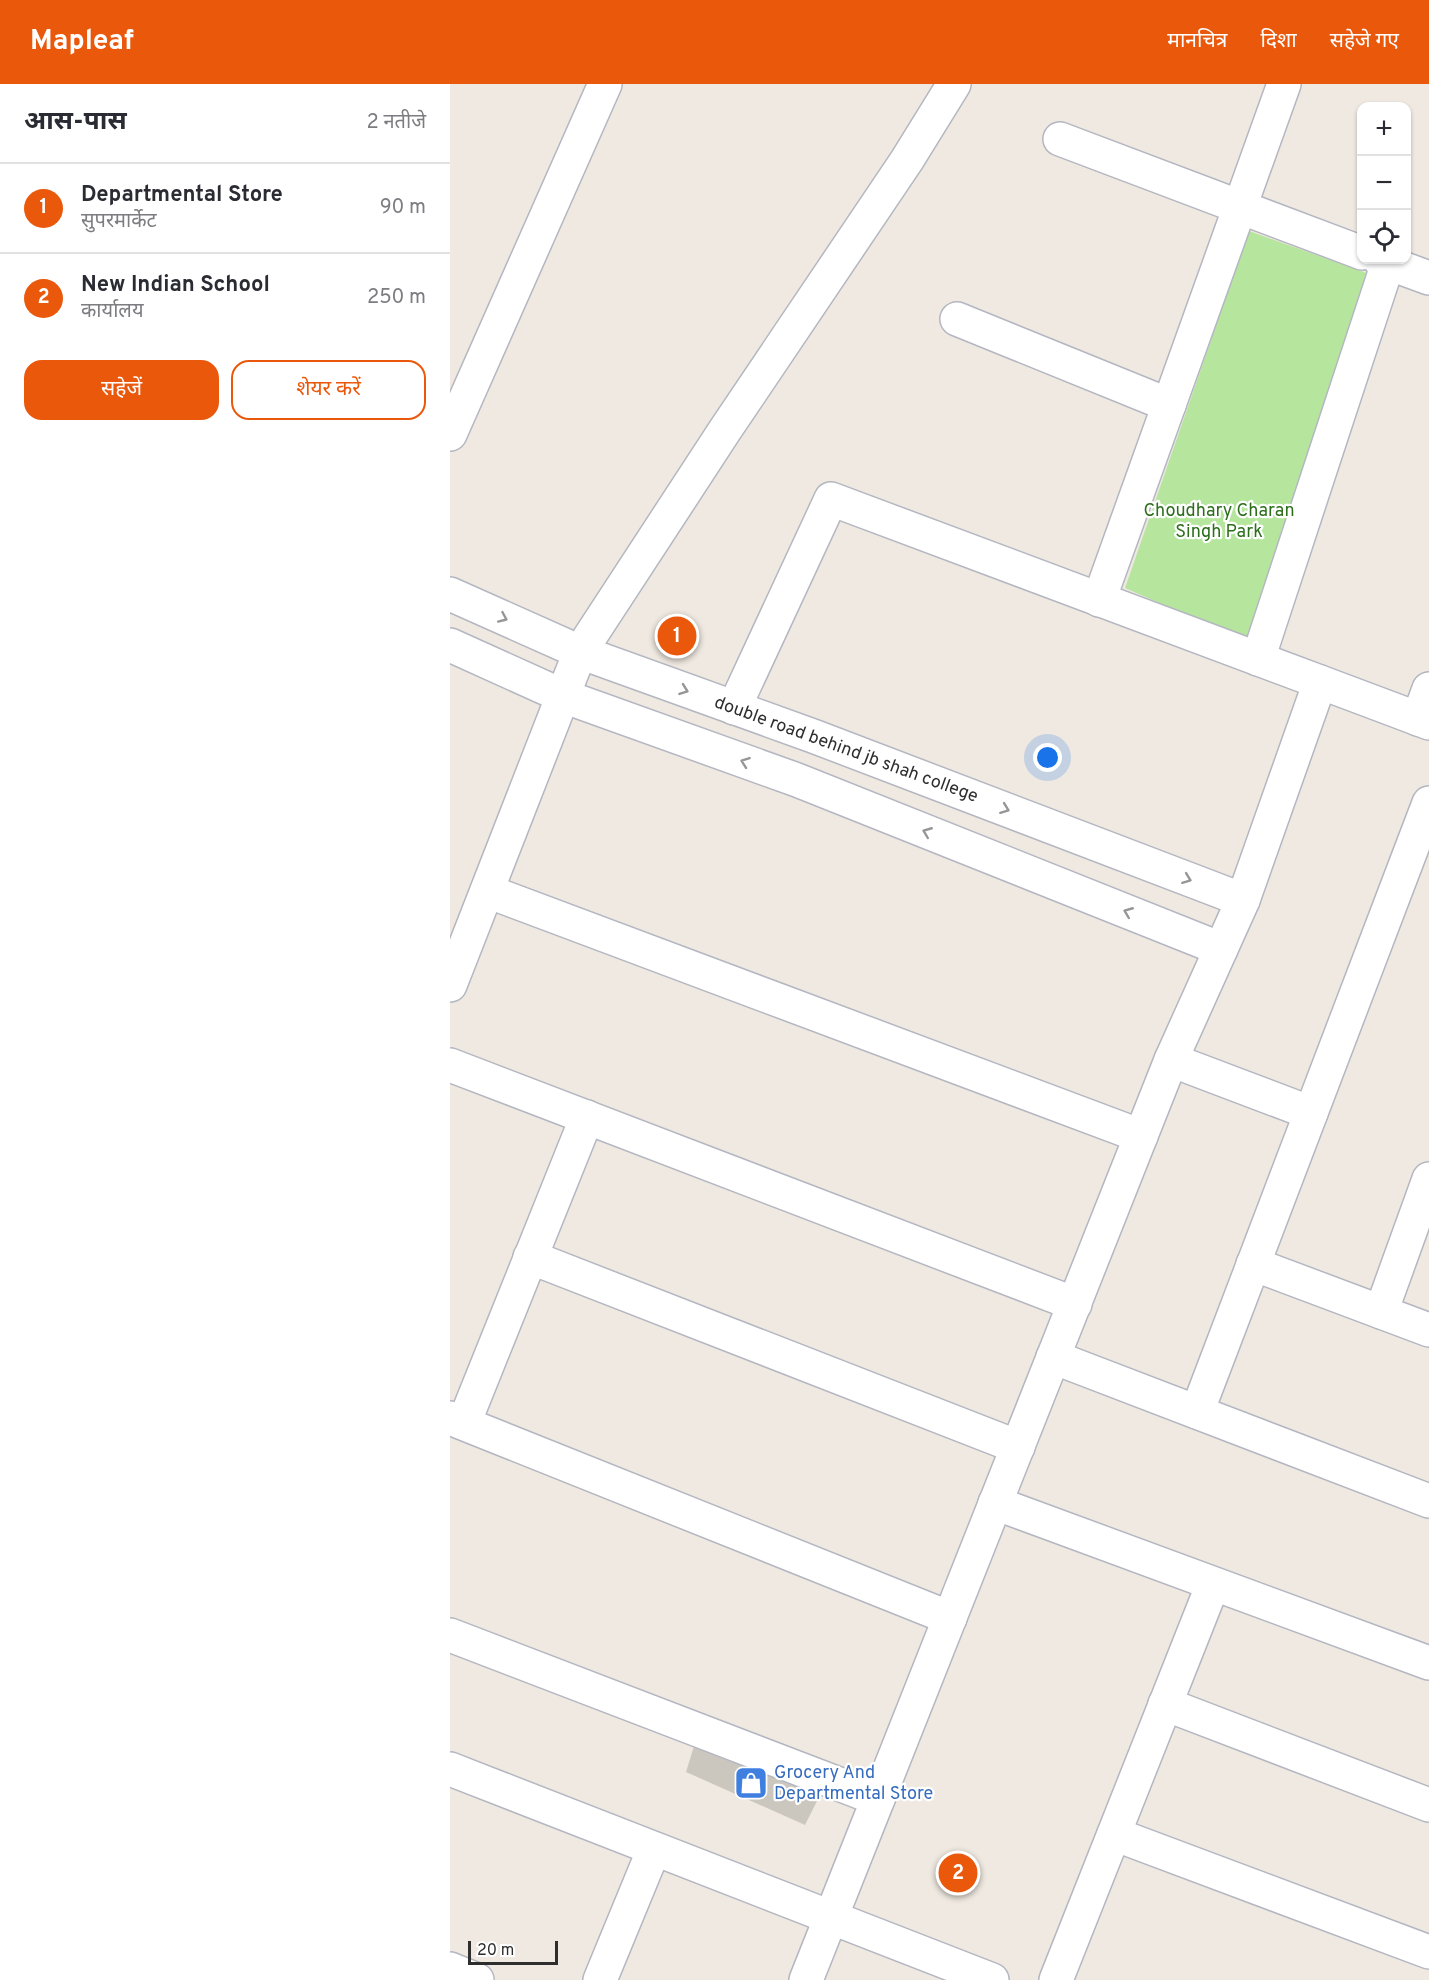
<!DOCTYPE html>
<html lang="hi">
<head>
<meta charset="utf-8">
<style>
  body { margin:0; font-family:Overpass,"Noto Sans Devanagari",sans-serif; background:#f7f7f7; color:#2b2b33 }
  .controls { position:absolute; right:18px; top:18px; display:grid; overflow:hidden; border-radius:12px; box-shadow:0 2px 4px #0004 }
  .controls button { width:54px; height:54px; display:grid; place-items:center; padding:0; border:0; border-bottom:2px solid #e1e1e2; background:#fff; color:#2b2b33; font:30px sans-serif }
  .scale { position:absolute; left:18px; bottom:15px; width:90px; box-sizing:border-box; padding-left:6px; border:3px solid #2e2e2e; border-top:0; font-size:16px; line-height:21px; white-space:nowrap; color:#2e2e2e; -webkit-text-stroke:4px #fff; paint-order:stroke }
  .you { position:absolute; left:598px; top:674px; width:21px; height:21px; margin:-15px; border:4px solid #fff; border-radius:50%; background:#1a73e8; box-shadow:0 0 0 9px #1a73e833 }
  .badge { display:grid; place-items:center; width:39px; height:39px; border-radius:50%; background:#ea580c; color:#fff; font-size:20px; font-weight:700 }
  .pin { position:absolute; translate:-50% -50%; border:3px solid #fff; box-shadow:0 2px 6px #0006 }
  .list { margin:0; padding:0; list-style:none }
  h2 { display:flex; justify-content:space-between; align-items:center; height:78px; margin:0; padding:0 24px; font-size:26px }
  h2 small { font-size:20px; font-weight:400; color:#7c7c81 }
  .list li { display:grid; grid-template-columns:39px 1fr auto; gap:18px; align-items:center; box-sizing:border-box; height:90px; padding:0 24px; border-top:2px solid #e1e1e2 }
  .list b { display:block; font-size:22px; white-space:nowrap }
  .list p { margin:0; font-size:20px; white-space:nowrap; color:#7c7c81 }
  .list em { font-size:20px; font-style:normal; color:#7c7c81 }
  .actions { display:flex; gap:12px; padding:18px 24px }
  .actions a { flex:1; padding:14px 0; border:2px solid #ea580c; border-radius:18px; text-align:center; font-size:21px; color:#ea580c }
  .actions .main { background:#ea580c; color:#fff }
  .icon { flex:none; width:33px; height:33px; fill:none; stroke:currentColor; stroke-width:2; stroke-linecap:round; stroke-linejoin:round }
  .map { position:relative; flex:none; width:979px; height:1896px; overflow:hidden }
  header { display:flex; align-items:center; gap:36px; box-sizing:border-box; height:84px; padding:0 30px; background:#ea580c; color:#fff }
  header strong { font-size:28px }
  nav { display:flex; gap:33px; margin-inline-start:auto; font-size:21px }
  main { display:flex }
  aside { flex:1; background:#fff }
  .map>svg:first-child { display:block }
  .green { fill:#b6e59e }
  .building { fill:#cbc7bf }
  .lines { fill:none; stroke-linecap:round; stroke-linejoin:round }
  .minor-casing { stroke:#b4b7c1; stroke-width:36 }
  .minor { stroke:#fff; stroke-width:33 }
  .oneway { stroke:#969696 }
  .labels { text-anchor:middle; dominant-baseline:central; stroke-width:4.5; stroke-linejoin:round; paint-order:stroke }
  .park-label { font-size:18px; fill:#2c6e1b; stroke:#fff }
  .street-label { font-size:18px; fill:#2e2e2e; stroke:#fff }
  .shop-label { font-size:18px; fill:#366cbe; stroke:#fff; text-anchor:start }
</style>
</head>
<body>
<header>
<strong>Mapleaf</strong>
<nav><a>मानचित्र</a><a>दिशा</a><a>सहेजे गए</a></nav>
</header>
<main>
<aside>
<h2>आस-पास<small>2 नतीजे</small></h2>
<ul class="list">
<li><span class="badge">1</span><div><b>Departmental Store</b><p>सुपरमार्केट</p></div><em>90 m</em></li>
<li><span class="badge">2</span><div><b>New Indian School</b><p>कार्यालय</p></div><em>250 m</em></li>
</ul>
<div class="actions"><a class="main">सहेजें</a><a>शेयर करें</a></div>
</aside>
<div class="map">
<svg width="979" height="1896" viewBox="0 0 979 1896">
  <rect width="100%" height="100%" fill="#efe9e1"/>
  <path class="green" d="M799 147 925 192 799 558 675 504Z"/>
  <path class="building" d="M244 1662 370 1711 355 1741 236 1688Z"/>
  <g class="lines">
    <g class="minor-casing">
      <g id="minor">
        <path d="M610 55 912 169"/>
        <path d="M930 176 979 194"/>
        <path d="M507 235 719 321"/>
        <path d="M0 350 155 0"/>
        <path d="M0 510 130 568 363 652 793 816"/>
        <path d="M649 516 834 0"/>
        <path d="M0 561 113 612 347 696 771 865"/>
        <path d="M808 575 938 179"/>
        <path d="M284 624 381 415 870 598"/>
        <path d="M968 635 979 605"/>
        <path d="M37 807 691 1052"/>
        <path d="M0 901 130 568 275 346 457 76 504 0"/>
        <path d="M721 976 861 1029"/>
        <path d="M0 981 625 1220"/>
        <path d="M80 1173 568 1363"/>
        <path d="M803 1180 979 1246"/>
        <path d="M931 1228 979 1095"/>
        <path d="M603 1273 979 1417"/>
        <path d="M747 1328 979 719"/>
        <path d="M0 1334 500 1534"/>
        <path d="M14 1339 137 1033"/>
        <path d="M545 1419 979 1579"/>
        <path d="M0 1551 428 1715 356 1896"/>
        <path d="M715 1620 979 1721"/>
        <path d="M0 1685 542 1896"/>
        <path d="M428 1715 721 976 793 816 870 598 979 639"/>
        <path d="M664 1750 979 1868"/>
        <path d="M0 1885 27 1896"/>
        <path d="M150 1896 204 1765"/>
        <path d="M606 1896 763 1500"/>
      </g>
    </g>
    <use href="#minor" class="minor"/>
  </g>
  <defs><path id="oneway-chevron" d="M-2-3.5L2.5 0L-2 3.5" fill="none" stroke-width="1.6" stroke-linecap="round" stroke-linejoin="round" transform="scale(1.5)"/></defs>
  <g class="oneway">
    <use href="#oneway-chevron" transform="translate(53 534) rotate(24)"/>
    <use href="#oneway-chevron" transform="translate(234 606) rotate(20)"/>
    <use href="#oneway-chevron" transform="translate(295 678) rotate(-160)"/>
    <use href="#oneway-chevron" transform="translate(555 725) rotate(21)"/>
    <use href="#oneway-chevron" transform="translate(477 748) rotate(-158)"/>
    <use href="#oneway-chevron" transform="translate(737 795) rotate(21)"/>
    <use href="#oneway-chevron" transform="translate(678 828) rotate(-158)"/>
  </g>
  <defs>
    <g id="shop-square" transform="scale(1.725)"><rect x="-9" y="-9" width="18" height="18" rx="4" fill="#3f7fe0" stroke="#fff"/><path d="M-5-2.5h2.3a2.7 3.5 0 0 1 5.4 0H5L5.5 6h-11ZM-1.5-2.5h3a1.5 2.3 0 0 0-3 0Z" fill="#fff"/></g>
  </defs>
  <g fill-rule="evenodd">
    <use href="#shop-square" x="301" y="1699"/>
  </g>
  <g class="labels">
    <g class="park-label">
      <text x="769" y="427">Choudhary Charan<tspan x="769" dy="21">Singh Park</tspan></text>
    </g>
    <g class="street-label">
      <text transform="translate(396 666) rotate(20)">double road behind jb shah college</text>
    </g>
    <g class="shop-label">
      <text x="324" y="1689">Grocery And<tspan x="324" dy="21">Departmental Store</tspan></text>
    </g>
  </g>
</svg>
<div class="controls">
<button>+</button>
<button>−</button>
<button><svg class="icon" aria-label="locate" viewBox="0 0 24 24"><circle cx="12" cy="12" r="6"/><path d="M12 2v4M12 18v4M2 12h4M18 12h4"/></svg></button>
</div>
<div class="scale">20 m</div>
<div class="you"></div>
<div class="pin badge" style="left:227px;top:552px">1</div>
<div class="pin badge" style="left:508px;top:1789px">2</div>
</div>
</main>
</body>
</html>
